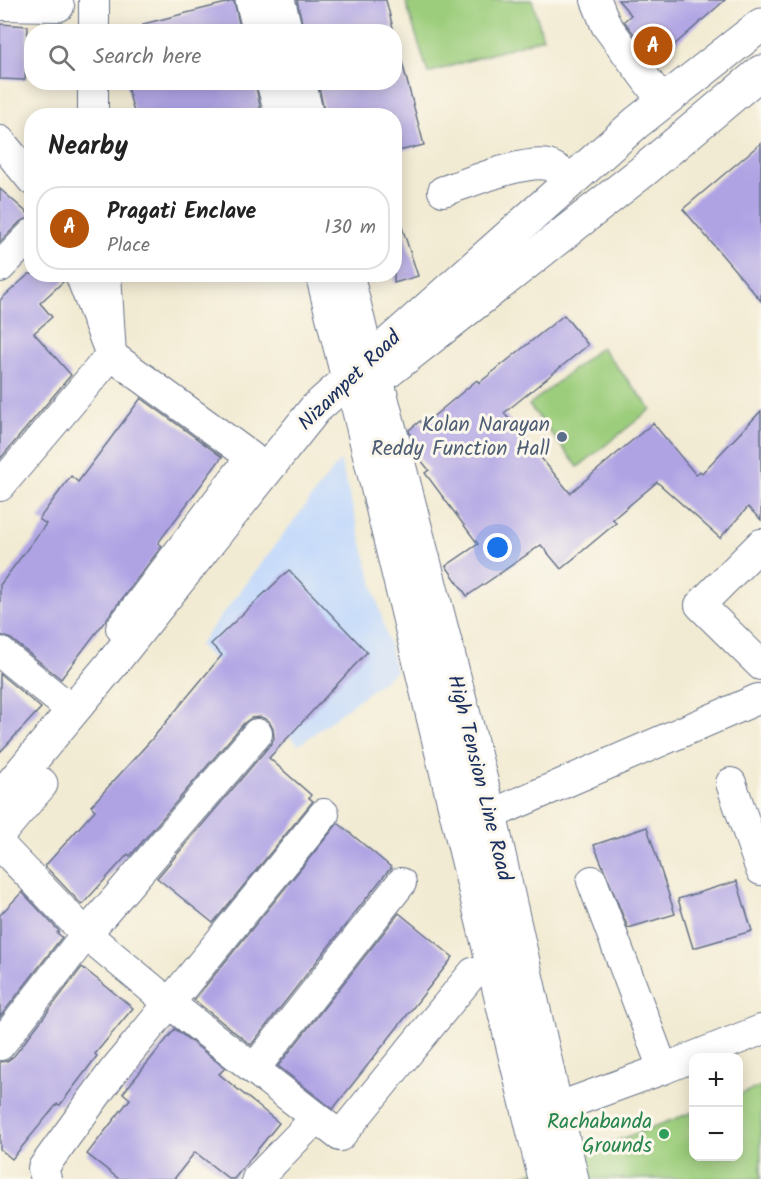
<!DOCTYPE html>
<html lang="en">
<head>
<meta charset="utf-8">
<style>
  body { margin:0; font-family:Kalam,sans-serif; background:#f2f2f2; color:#222 }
  .controls { position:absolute; right:18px; bottom:18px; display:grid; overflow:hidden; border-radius:12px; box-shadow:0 3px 15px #0003 }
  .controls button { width:54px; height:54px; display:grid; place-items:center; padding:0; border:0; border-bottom:2px solid #e0e0e0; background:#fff; color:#222; font:30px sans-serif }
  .you { position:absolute; left:498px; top:548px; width:21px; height:21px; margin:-15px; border:4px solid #fff; border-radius:50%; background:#1a73e8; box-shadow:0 0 0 9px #1a73e833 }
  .badge { display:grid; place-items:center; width:39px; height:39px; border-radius:50%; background:#b45309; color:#fff; font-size:20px; font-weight:700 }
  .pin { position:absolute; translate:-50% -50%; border:3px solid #fff; box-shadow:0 2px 6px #0006 }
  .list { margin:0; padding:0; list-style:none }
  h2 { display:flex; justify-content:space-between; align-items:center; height:78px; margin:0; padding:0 24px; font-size:26px }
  h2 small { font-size:20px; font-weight:400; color:#767676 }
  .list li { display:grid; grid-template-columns:39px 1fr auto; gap:18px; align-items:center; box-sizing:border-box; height:84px; margin:0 12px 12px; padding:0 12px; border:2px solid #e0e0e0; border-radius:24px }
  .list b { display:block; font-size:22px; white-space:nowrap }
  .list p { margin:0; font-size:20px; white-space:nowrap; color:#767676 }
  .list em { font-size:20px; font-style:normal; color:#767676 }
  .icon { flex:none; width:33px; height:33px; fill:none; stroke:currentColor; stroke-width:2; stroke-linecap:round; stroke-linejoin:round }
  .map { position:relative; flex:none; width:761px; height:1179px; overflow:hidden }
  .search { position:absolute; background:#fff; box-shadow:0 3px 15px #0003; left:24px; top:24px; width:378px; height:66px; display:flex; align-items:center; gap:15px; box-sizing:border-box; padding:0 21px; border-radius:24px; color:#767676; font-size:22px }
  .panel { position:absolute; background:#fff; box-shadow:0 3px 15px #0003; left:24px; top:108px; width:378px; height:174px; border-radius:24px }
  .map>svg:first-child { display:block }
  .built { fill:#c8dcf9 }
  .green { fill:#9ccd7c; stroke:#5c7e6d; stroke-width:1.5 }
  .building { fill:#afa3e4 }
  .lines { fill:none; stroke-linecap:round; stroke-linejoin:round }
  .minor-casing { stroke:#667187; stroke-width:32 }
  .major-casing { stroke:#667187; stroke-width:35 }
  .minor { stroke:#fff; stroke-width:30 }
  .major { stroke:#fff; stroke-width:33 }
  .service-dot { fill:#5c6f8a; stroke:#fbf7ec; stroke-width:2 }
  .leisure-dot { fill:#2e9e5b; stroke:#fbf7ec; stroke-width:2 }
  .labels { text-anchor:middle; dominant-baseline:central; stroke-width:6; stroke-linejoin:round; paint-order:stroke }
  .street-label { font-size:21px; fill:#1b2f5e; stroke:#fbf7ec }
  .service-label { font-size:21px; fill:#4e5e75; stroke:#fbf7ec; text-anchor:end }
  .leisure-label { font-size:21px; fill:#27864d; stroke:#fbf7ec; text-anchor:end }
</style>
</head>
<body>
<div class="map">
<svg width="761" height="1179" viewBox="0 0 761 1179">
  <rect width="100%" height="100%" fill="#fbf7ec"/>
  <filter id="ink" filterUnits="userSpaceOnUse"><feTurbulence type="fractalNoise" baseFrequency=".0167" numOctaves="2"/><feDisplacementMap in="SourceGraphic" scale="12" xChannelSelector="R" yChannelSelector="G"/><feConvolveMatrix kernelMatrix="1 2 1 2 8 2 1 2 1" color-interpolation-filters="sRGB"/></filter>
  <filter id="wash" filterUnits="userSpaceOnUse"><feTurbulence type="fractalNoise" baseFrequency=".008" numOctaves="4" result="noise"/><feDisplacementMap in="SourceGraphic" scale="24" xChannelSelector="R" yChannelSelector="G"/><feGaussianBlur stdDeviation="1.35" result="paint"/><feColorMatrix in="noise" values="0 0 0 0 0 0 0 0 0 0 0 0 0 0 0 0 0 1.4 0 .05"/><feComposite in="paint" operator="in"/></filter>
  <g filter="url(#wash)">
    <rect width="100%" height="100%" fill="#f2ebd3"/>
    <path class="built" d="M340 460 396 671 299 745 199 645Z"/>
    <g class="green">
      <path d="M416 0H532L543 38 428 73 406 3Z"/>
      <path d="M601 347 651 409 578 467 529 405Z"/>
      <path d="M761 1086V1179H514L693 1112 694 1156H738L739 1095Z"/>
    </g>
    <g id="blocks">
      <g class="building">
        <path d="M297 0H386L394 32H304Z"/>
        <path d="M618 0H725L655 62 624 21 631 15Z"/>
        <path d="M234 1 241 32H144L143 24Z"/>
        <path d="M0 24 28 26 25 80 0 79Z"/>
        <path d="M402 62 424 145 394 152V116H325L318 82H394V63Z"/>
        <path d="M126 82H255L262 116H135Z"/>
        <path d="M761 143V301L683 209Z"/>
        <path d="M0 189 32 217 20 222 0 242Z"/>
        <path d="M394 218H399L418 276 394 283Z"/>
        <path d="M29 274H63L64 281 40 303 52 317 34 333 71 375 0 459V300Z"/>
        <path d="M564 315 588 345 504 413 570 493 653 423 696 475 700 471 702 473 761 411V520L748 507 720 538 657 482 613 519 616 523 561 569 541 545 467 596 446 566 478 544 425 473 429 470 416 454 409 430 420 421 423 425 477 380 479 383Z"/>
        <path d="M141 398 222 457 158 543 162 546 61 679 11 639 0 635V585L46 524 39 519 71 476 78 482Z"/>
        <path d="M289 570 367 652 269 758 311 795 309 798 313 801 213 923 157 878 270 745 274 738 273 729 269 721 261 717 251 718 244 723 130 856 128 854 82 905 45 866 95 810 91 806 152 739 222 655 211 644Z"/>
        <path d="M0 674 41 708 0 752Z"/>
        <path d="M338 823 392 868 387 872 251 1045 194 1000Z"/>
        <path d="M647 827 675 914 628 928 594 845Z"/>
        <path d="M737 881 752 931 693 948 678 899Z"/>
        <path d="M22 892 59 931 57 933 62 937 0 1017V915Z"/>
        <path d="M399 913 453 957 333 1109 278 1066Z"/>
        <path d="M82 967 133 1008 95 1054 97 1056 60 1105 57 1104 12 1159 0 1149V1062L7 1061 14 1056Z"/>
        <path d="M175 1029 225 1068 219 1074 279 1123 234 1179H229L195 1152 174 1179H119L87 1154 130 1099 123 1093Z"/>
      </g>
    </g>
  </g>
  <g filter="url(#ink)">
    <use href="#blocks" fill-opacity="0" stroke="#667187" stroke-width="1.5"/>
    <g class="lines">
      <g class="minor-casing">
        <g id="minor">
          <path d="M596 0 606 25 663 102"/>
          <path d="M0 5 59 6"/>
          <path d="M94 32V0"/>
          <path d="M93 116V82"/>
          <path d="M0 141 32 180"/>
          <path d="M443 191C469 183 523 160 548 165 558 168 564 174 571 181"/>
          <path d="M0 267 32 234"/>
          <path d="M80 274 111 355 251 457 121 628"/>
          <path d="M0 486 111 355 106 274"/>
          <path d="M761 544 700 605 761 665"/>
          <path d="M0 652 73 711"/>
          <path d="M731 783 761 870"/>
          <path d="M490 815 758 699"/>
          <path d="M0 845 86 934 169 1003 340 1136 473 973"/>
          <path d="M592 881 663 1069"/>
          <path d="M0 1045 86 934 257 734"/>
          <path d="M254 1069 401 883"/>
          <path d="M556 1108 663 1069 761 1030"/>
          <path d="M46 1179 43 1168 112 1073 324 814"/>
          <path d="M257 1179 316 1118"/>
        </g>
      </g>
      <g class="major-casing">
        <g id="major">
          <path d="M252 0 260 32"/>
          <path d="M278 0 286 32"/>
          <path d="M273 82 282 116"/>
          <path d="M299 82 307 116"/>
          <path d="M322 274 348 379"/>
          <path d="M347 274 368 361"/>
          <path d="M386 373 642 172 761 72"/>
          <path d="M377 380 490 815 572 1179"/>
          <path d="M356 399 545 1179"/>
          <path d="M0 798 115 660 315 409 636 123 761 25"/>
          <path d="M0 832 41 784"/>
        </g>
      </g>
      <use href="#minor" class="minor"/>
      <use href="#major" class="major"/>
    </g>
  </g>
  <circle class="service-dot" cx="562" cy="437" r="6"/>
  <circle class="leisure-dot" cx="664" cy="1134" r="6"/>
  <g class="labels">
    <g class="street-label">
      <text transform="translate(350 381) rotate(-44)">Nizampet Road</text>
      <text transform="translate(479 778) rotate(76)">High Tension Line Road</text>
    </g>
    <g class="service-label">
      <text x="550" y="425">Kolan Narayan<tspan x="550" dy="24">Reddy Function Hall</tspan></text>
    </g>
    <g class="leisure-label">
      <text x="652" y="1122">Rachabanda<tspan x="652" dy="24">Grounds</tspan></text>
    </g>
  </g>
</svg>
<div class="controls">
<button>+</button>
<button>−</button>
</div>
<div class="you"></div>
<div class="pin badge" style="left:653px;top:46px">A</div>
<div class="search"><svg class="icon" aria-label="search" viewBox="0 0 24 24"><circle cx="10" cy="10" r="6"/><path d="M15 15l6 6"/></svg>Search here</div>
<section class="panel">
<h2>Nearby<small></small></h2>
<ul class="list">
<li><span class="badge">A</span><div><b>Pragati Enclave</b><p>Place</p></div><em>130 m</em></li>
</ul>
</section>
</div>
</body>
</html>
